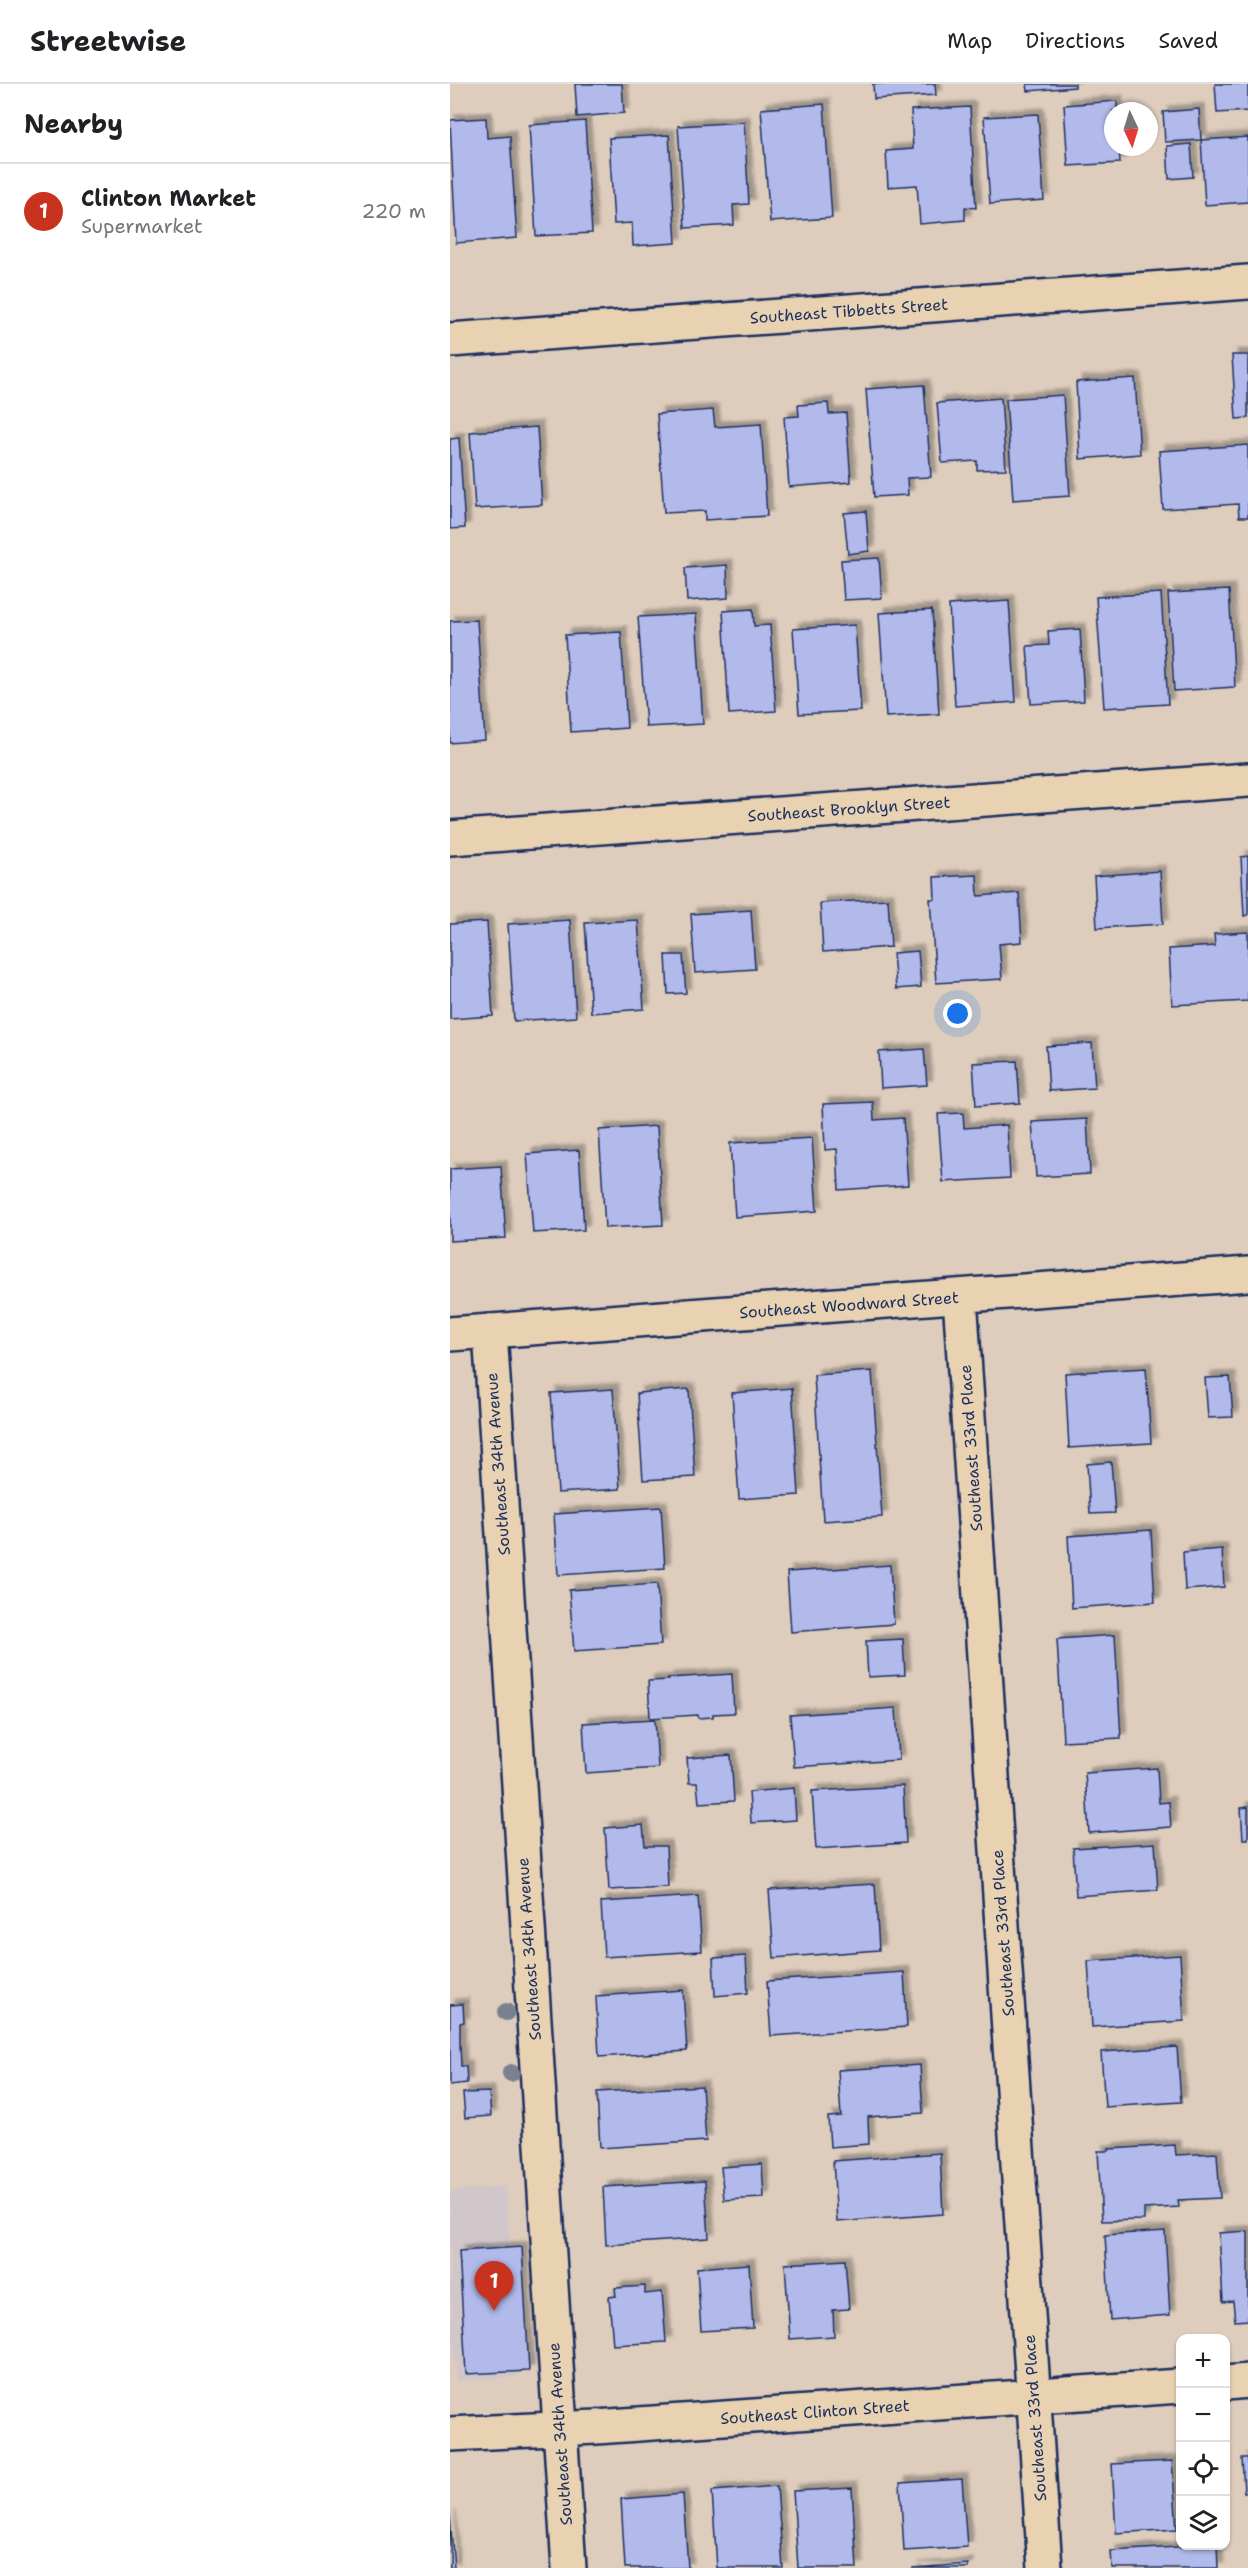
<!DOCTYPE html>
<html lang="en">
<head>
<meta charset="utf-8">
<style>
  body { margin:0; font-family:"Shantell Sans",sans-serif; background:#f2f2f2; color:#202124 }
  .controls { position:absolute; right:18px; bottom:18px; display:grid; overflow:hidden; border-radius:12px; box-shadow:0 2px 4px #0004 }
  .controls button { width:54px; height:54px; display:grid; place-items:center; padding:0; border:0; border-bottom:2px solid #e0e0e0; background:#fff; color:#202124; font:30px sans-serif }
  .compass { position:absolute; left:654px; top:18px; width:54px; height:54px; border-radius:50%; background:#fff; box-shadow:0 2px 4px #0004; rotate:176deg }
  .you { position:absolute; left:508px; top:930px; width:21px; height:21px; margin:-15px; border:4px solid #fff; border-radius:50%; background:#1a73e8; box-shadow:0 0 0 9px #1a73e833 }
  .badge { display:grid; place-items:center; width:39px; height:39px; border-radius:50%; background:#c8321e; color:#fff; font-size:20px; font-weight:700 }
  .pin { position:absolute; translate:-50% -50px; filter:drop-shadow(0 2px 3px #0008) }
  .pin::after { content:''; position:absolute; top:32px; width:21px; height:18px; background:inherit; clip-path:polygon(0 0,100% 0,50% 100%) }
  .list { margin:0; padding:0; list-style:none }
  h2 { display:flex; justify-content:space-between; align-items:center; height:78px; margin:0; padding:0 24px; font-size:26px }
  h2 small { font-size:20px; font-weight:400; color:#757577 }
  .list li { display:grid; grid-template-columns:39px 1fr auto; gap:18px; align-items:center; box-sizing:border-box; height:96px; padding:0 24px; border-top:2px solid #e0e0e0 }
  .list b { display:block; font-size:22px; white-space:nowrap }
  .list p { margin:0; font-size:20px; white-space:nowrap; color:#757577 }
  .list em { font-size:20px; font-style:normal; color:#757577 }
  .icon { flex:none; width:33px; height:33px; fill:none; stroke:currentColor; stroke-width:2; stroke-linecap:round; stroke-linejoin:round }
  .map { position:relative; flex:none; width:798px; height:2484px; overflow:hidden }
  header { display:flex; align-items:center; gap:36px; box-sizing:border-box; height:84px; padding:0 30px; background:#fff; border-bottom:2px solid #e0e0e0 }
  header strong { font-size:28px }
  nav { display:flex; gap:33px; margin-inline-start:auto; font-size:21px }
  main { display:flex }
  aside { flex:1; background:#fff }
  .map>svg:first-child { display:block }
  .built { fill:#d1c7cb }
  .building { fill:#b2baeb; stroke:#1b2f5e; stroke-width:1.5; filter:url(#shadow) }
  .lines { fill:none; stroke-linecap:round; stroke-linejoin:round }
  .minor-casing { stroke:#1b2f5e; stroke-width:38 }
  .minor { stroke:#e9d2b2; stroke-width:33 }
  .tree { fill:#7a818e }
  .labels { text-anchor:middle; dominant-baseline:central; stroke-width:6; stroke-linejoin:round; paint-order:stroke }
  .street-label { font-size:16px; fill:#1b2f5e; stroke:#e9d2b2 }
</style>
</head>
<body>
<header>
<strong>Streetwise</strong>
<nav><a>Map</a><a>Directions</a><a>Saved</a></nav>
</header>
<main>
<aside>
<h2>Nearby<small></small></h2>
<ul class="list">
<li><span class="badge">1</span><div><b>Clinton Market</b><p>Supermarket</p></div><em>220 m</em></li>
</ul>
</aside>
<div class="map">
<svg width="798" height="2484" viewBox="0 0 798 2484">
  <defs>
    <filter id="shadow"><feDropShadow dx="5.5" dy="-5.5" stdDeviation="1.5" flood-color="#0004"/></filter>
  </defs>
  <rect width="100%" height="100%" fill="#decdbd"/>
  <filter id="ink" filterUnits="userSpaceOnUse"><feTurbulence type="fractalNoise" baseFrequency=".0167" numOctaves="2"/><feDisplacementMap in="SourceGraphic" scale="12" xChannelSelector="R" yChannelSelector="G"/><feConvolveMatrix kernelMatrix="1 2 1 2 8 2 1 2 1" color-interpolation-filters="sRGB"/></filter>
  <g filter="url(#ink)">
    <path class="built" d="M56 2102 68 2293 6 2297 0 2204V2107Z"/>
    <g class="building">
      <path d="M125 0H172L174 29 127 33Z"/>
      <path d="M423 0H485L486 11 424 15Z"/>
      <path d="M577 0H625V3L578 7Z"/>
      <path d="M765 0H798V27L767 29Z"/>
      <path d="M667 17V27H663V63H669L670 79 618 82 614 21Z"/>
      <path d="M374 20 382 134 320 138 311 25Z"/>
      <path d="M520 23 526 124 515 123V136L470 140 467 101 438 103 436 67 463 65 461 26Z"/>
      <path d="M749 25 751 56 715 58 713 28Z"/>
      <path d="M588 30 594 116 540 120 534 33Z"/>
      <path d="M36 34 37 54 60 52 67 154 6 159 0 36Z"/>
      <path d="M135 37 142 149 86 152 79 41Z"/>
      <path d="M294 38 299 120 283 121 284 141 235 144 228 42Z"/>
      <path d="M219 51 226 159 183 162 182 139 164 140 159 54Z"/>
      <path d="M798 53V118L755 121 751 56Z"/>
      <path d="M741 60 743 93 719 95 717 62Z"/>
      <path d="M782 271H798V334L786 335Z"/>
      <path d="M685 294 690 370 630 375 626 298Z"/>
      <path d="M474 301 481 393 457 394 458 411 424 413 416 305Z"/>
      <path d="M613 311 620 412 563 416 556 315Z"/>
      <path d="M551 314 556 385 527 386V377L492 379 487 319Z"/>
      <path d="M378 319 379 330 396 329 401 398 339 403 334 333 349 332 348 321Z"/>
      <path d="M263 326 265 343 311 340 317 432 255 436V427L214 429 207 330Z"/>
      <path d="M87 343 92 421 25 425 20 348Z"/>
      <path d="M9 354 15 444 0 445V355Z"/>
      <path d="M798 361V433H789L788 420 713 425 709 367Z"/>
      <path d="M416 427 419 467 398 470 394 429Z"/>
      <path d="M429 474 432 514 394 516 391 476Z"/>
      <path d="M277 481 278 514 237 517 235 484Z"/>
      <path d="M779 506 785 603 724 607 718 509Z"/>
      <path d="M711 509 718 620 654 624 646 513Z"/>
      <path d="M559 517 566 618 505 622 499 521Z"/>
      <path d="M303 525 304 542 320 541 326 627 279 630 273 527Z"/>
      <path d="M482 526 489 630 436 633 429 529Z"/>
      <path d="M246 530 253 640 196 643 188 533Z"/>
      <path d="M27 536 35 656 0 659V537Z"/>
      <path d="M405 541 411 627 349 630 343 545Z"/>
      <path d="M630 545 634 617 581 620 577 562 599 561 598 547Z"/>
      <path d="M171 548 177 644 121 648 115 551Z"/>
      <path d="M798 772V831L794 832 791 773Z"/>
      <path d="M710 787 713 840 647 844 644 792Z"/>
      <path d="M527 791 528 812 569 809 572 858 549 860 552 895 486 899 480 815H485L484 793Z"/>
      <path d="M438 815 441 863 373 868 370 819Z"/>
      <path d="M301 826 305 885 245 889 241 830Z"/>
      <path d="M120 836 126 933 64 937 58 840Z"/>
      <path d="M188 836 194 925 141 929 135 839Z"/>
      <path d="M37 838 43 932 0 935V840Z"/>
      <path d="M798 848V917L722 921 719 865 765 862 764 850Z"/>
      <path d="M468 867 471 903 446 905 443 869Z"/>
      <path d="M216 871H233L236 909 218 910Z"/>
      <path d="M642 959 645 1004 599 1007 596 962Z"/>
      <path d="M474 965 477 1001 431 1004 429 968Z"/>
      <path d="M567 977 570 1019 526 1022 523 979Z"/>
      <path d="M423 1018 424 1036 453 1034 458 1101 389 1106 387 1065 375 1066 373 1020Z"/>
      <path d="M513 1029 514 1044 557 1041 560 1094 493 1098 488 1030Z"/>
      <path d="M637 1035 640 1090 586 1093 582 1038Z"/>
      <path d="M207 1042 213 1141 155 1144 149 1046Z"/>
      <path d="M362 1054 367 1127 285 1133 280 1059Z"/>
      <path d="M129 1066 134 1146 83 1149 77 1070Z"/>
      <path d="M51 1082 56 1154 0 1157V1085Z"/>
      <path d="M696 1284 701 1359 619 1364 615 1289Z"/>
      <path d="M422 1287 432 1433 373 1437 364 1291Z"/>
      <path d="M780 1293 783 1333 758 1334 755 1294Z"/>
      <path d="M342 1304 349 1411 289 1415 282 1309Z"/>
      <path d="M163 1305 170 1405 108 1409 101 1309Z"/>
      <path d="M239 1305 245 1393 193 1396 187 1309Z"/>
      <path d="M661 1378 665 1429 640 1430 637 1380Z"/>
      <path d="M211 1423 215 1484 108 1491 104 1430Z"/>
      <path d="M701 1446 705 1518 622 1524 618 1452Z"/>
      <path d="M772 1465 774 1503 735 1506 733 1468Z"/>
      <path d="M440 1481 444 1540 341 1548 337 1488Z"/>
      <path d="M207 1500 211 1561 124 1567 119 1506Z"/>
      <path d="M665 1551 671 1654 613 1657 607 1555Z"/>
      <path d="M453 1555 455 1591 418 1593 416 1557Z"/>
      <path d="M282 1590 284 1629 263 1630V1633L248 1634V1631L200 1634 198 1597 219 1596 218 1594Z"/>
      <path d="M446 1624 449 1676 344 1683 340 1631Z"/>
      <path d="M205 1635 208 1684 136 1689 133 1639Z"/>
      <path d="M281 1671 284 1717 249 1719 247 1699H239L237 1674Z"/>
      <path d="M707 1684 709 1719 719 1718 721 1743 639 1749 635 1689Z"/>
      <path d="M453 1702 456 1759 366 1765 362 1707Z"/>
      <path d="M344 1704 346 1736 301 1739 299 1708Z"/>
      <path d="M798 1723V1755H793L791 1724Z"/>
      <path d="M193 1741 195 1762H216L218 1803 159 1806 155 1744Z"/>
      <path d="M705 1759 708 1806 626 1812 623 1764Z"/>
      <path d="M425 1800 429 1866 324 1874 319 1806Z"/>
      <path d="M248 1812 252 1867 154 1873 151 1818Z"/>
      <path d="M730 1871 734 1937 642 1943 638 1877Z"/>
      <path d="M296 1872 298 1909 265 1912 263 1874Z"/>
      <path d="M454 1888 457 1943 321 1952 317 1897Z"/>
      <path d="M233 1906 237 1967 149 1973 146 1912Z"/>
      <path d="M13 1920 14 1938 10 1939V1960L11 1982H16L17 1999 0 2001V1921Z"/>
      <path d="M727 1963 731 2018 655 2023 651 1968Z"/>
      <path d="M470 1981 473 2029 418 2033 419 2060 380 2063 378 2033 391 2032 388 1986Z"/>
      <path d="M252 2002 256 2057 150 2064 147 2008Z"/>
      <path d="M39 2008 41 2032 15 2034 13 2009Z"/>
      <path d="M725 2061 726 2071 767 2069 770 2114 728 2116 729 2123 694 2125V2136L652 2137 648 2067H659V2065Z"/>
      <path d="M490 2069 493 2130 387 2138 383 2077Z"/>
      <path d="M312 2080 314 2114 274 2116 271 2083Z"/>
      <path d="M255 2097 259 2154 156 2161 153 2103Z"/>
      <path d="M715 2147 720 2231 660 2236 655 2151Z"/>
      <path d="M798 2147V2236L785 2237 783 2217 773 2218 769 2149Z"/>
      <path d="M72 2163 79 2287 16 2290 9 2167Z"/>
      <path d="M395 2176 399 2225 383 2226 384 2252 340 2255 335 2180Z"/>
      <path d="M299 2180 303 2244 251 2247 247 2184Z"/>
      <path d="M195 2202V2210L212 2208 216 2258 163 2261 159 2213 166 2212 165 2204Z"/>
      <path d="M792 2374H798V2408H794Z"/>
      <path d="M722 2377 727 2445 666 2449 662 2380Z"/>
      <path d="M512 2395 517 2463 454 2467 450 2399Z"/>
      <path d="M327 2402 333 2484H267L262 2407Z"/>
      <path d="M402 2404 407 2484H348L343 2407Z"/>
      <path d="M233 2410 238 2484H175L171 2415Z"/>
      <path d="M0 2431 4 2484H0Z"/>
      <path d="M744 2462H767L768 2484H662L661 2467Z"/>
      <path d="M518 2480V2484H462Z"/>
    </g>
    <g class="lines">
      <g class="minor-casing">
        <g id="minor">
          <path d="M0 256 798 198"/>
          <path d="M0 754 798 696"/>
          <path d="M510 1213 595 2484"/>
          <path d="M40 1247 119 2484"/>
          <path d="M0 1250 798 1190"/>
          <path d="M776 2299 798 2297"/>
          <path d="M0 2350 146 2343 730 2302"/>
        </g>
      </g>
      <use href="#minor" class="minor"/>
    </g>
    <g class="tree">
      <circle cx="56" cy="1928" r="9"/>
      <circle cx="61" cy="1989" r="9"/>
    </g>
  </g>
  <g class="labels">
    <g class="street-label">
      <text transform="translate(399 227) rotate(-4)">Southeast Tibbetts Street</text>
      <text transform="translate(399 725) rotate(-4)">Southeast Brooklyn Street</text>
      <text transform="translate(399 1221) rotate(-4)">Southeast Woodward Street</text>
      <text transform="translate(521 1364) rotate(-94)">Southeast 33rd Place</text>
      <text transform="translate(48 1380) rotate(-94)">Southeast 34th Avenue</text>
      <text transform="translate(553 1849) rotate(-94)">Southeast 33rd Place</text>
      <text transform="translate(79 1865) rotate(-94)">Southeast 34th Avenue</text>
      <text transform="translate(365 2328) rotate(-4)">Southeast Clinton Street</text>
      <text transform="translate(585 2334) rotate(-94)">Southeast 33rd Place</text>
      <text transform="translate(110 2350) rotate(-94)">Southeast 34th Avenue</text>
    </g>
  </g>
</svg>
<div class="controls">
<button>+</button>
<button>−</button>
<button><svg class="icon" aria-label="locate" viewBox="0 0 24 24"><circle cx="12" cy="12" r="6"/><path d="M12 2v4M12 18v4M2 12h4M18 12h4"/></svg></button>
<button><svg class="icon" aria-label="layers" viewBox="0 0 24 24"><path d="M12 4l9 5-9 5-9-5zM3 14l9 5 9-5"/></svg></button>
</div>
<svg class="compass" viewBox="-18 -18 36 36"><path d="M0-13l5 13h-10z" fill="#e53935"/><path d="M0 13l5-13h-10z" fill="#757577"/></svg>
<div class="you"></div>
<div class="pin badge" style="left:44px;top:2227px">1</div>
</div>
</main>
</body>
</html>
